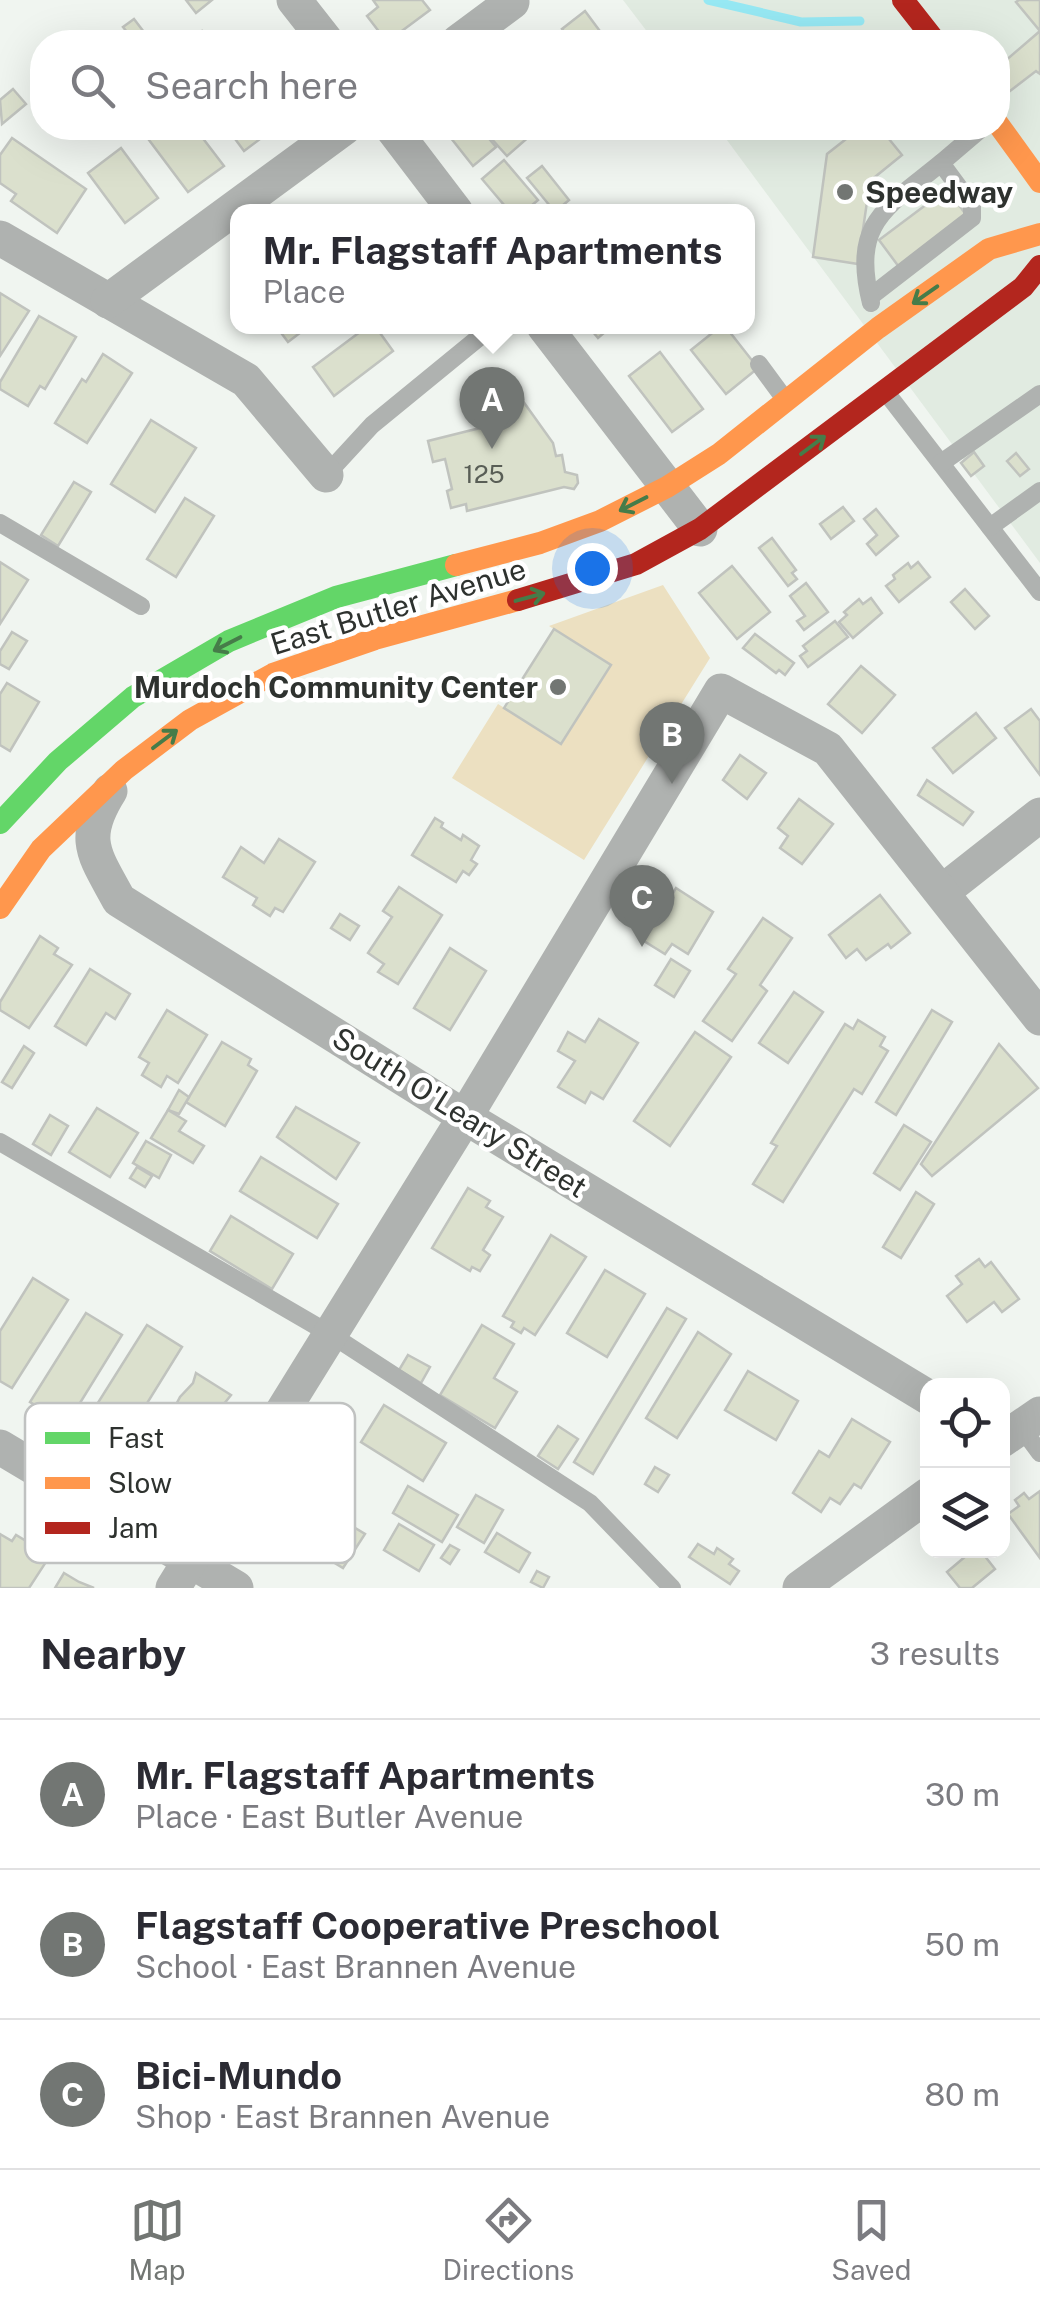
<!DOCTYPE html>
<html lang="en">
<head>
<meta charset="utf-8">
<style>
  body { margin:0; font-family:"Public Sans",sans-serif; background:#f2f2f3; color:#2b2b33 }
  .controls { position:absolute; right:30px; bottom:30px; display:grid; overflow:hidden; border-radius:20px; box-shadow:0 10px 40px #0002 }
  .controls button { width:90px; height:90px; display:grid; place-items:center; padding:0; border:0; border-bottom:2px solid #e1e1e2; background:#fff; color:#2b2b33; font:50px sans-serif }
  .you { position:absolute; left:592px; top:568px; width:35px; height:35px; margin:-25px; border:8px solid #fff; border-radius:50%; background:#1a73e8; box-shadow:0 0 0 15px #1a73e833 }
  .badge { display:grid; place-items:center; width:65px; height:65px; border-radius:50%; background:#727673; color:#fff; font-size:32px; font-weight:700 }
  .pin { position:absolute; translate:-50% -82px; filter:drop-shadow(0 2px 5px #0008) }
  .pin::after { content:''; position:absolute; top:52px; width:35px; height:30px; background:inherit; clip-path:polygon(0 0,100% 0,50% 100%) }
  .popup { position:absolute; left:230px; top:204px; width:525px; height:130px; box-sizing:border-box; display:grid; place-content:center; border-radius:20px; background:#fff; filter:drop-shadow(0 2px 8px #0005); font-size:32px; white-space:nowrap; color:#7c7c81 }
  .popup b { font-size:38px; color:#2b2b33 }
  .popup::after { content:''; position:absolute; left:50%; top:100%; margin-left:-20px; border:20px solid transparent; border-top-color:#fff }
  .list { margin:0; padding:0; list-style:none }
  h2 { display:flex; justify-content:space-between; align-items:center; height:130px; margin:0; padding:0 40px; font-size:42px }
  h2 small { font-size:32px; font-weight:400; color:#7c7c81 }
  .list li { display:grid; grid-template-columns:65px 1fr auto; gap:30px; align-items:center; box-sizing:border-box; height:150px; padding:0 40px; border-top:2px solid #e1e1e2 }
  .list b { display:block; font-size:38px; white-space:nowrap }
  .list p { margin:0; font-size:32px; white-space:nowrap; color:#7c7c81 }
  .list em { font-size:32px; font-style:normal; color:#7c7c81 }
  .icon { flex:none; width:55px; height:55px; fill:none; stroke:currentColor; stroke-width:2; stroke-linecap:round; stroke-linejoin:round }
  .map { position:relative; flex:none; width:1040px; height:1588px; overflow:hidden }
  .search { position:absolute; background:#fff; box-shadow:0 10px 40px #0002; left:30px; right:30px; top:30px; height:110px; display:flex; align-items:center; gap:25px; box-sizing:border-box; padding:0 35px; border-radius:40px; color:#7c7c81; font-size:38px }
  .sheet { height:580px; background:#fff }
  nav { display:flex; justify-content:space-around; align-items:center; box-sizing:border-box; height:140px; border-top:2px solid #e1e1e2; background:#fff; font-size:28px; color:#7c7c81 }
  nav a { display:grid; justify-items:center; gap:5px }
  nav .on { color:#727673 }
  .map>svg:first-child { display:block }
  .built { fill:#e1ebe1 }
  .green { fill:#ece0c1 }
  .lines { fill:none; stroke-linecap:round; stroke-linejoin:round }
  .stream { stroke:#96e8f3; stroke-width:9 }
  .building { fill:#dbe0cd; stroke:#c0c3be; stroke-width:2.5 }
  .lane { stroke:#afb2b0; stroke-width:18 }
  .street { stroke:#afb2b0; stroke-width:35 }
  .fast { stroke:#63d668; stroke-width:22 }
  .slow { stroke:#ff974d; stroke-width:22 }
  .jam { stroke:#b3261e; stroke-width:22 }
  .oneway { stroke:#467c49 }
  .poi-dot { fill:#727673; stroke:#fff; stroke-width:4 }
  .labels { text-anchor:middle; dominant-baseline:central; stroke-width:9; stroke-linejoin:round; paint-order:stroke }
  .number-label { font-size:25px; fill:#595e56 }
  .poi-label { font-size:30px; font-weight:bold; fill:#2e322f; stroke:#fff; text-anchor:start }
  .street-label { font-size:30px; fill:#2e322f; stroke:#fff }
  .key { fill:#fff; stroke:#c0c2c1; stroke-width:2.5 }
  .key-label { font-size:28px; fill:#2e322f }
</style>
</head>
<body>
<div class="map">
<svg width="1040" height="1588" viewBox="0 0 1040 1588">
  <rect width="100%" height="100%" fill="#f0f5f0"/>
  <path class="built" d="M623 0H1040V563L718 128H998V42H655Z"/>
  <path class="green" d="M663 585 710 658 584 860 452 778 498 704 562 744 611 666 549 626Z"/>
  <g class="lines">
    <path class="stream" d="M708 0 801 22 860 21"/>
  </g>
  <g class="building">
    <path d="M186 0H212L196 13Z"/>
    <path d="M373 0H422L430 10 387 42 367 16 378 7Z"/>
    <path d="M1019 0H1040V31L1016 2Z"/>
    <path d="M585 11 608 42H573L562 29Z"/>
    <path d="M134 19 150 40 147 42H135L123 27Z"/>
    <path d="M202 31 209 41 198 42 194 37Z"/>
    <path d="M1040 31V74L1036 71 1010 91 998 74V67Z"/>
    <path d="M13 89 26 104 2 124 0 100Z"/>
    <path d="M140 128H195L224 166 188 192Z"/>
    <path d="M227 128H258L264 136 244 151Z"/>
    <path d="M443 128H480L496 147 473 166Z"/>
    <path d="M482 128H527L532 134 507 156Z"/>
    <path d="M860 128H880L902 155 870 181 858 264 813 257 827 154Z"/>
    <path d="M12 138 86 189 57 233 11 201 16 194 0 183V155Z"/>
    <path d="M121 148 158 198 125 223 88 173Z"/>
    <path d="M504 160 538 200 524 212H510L482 179Z"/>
    <path d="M542 166 569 200 555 212 527 178Z"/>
    <path d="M947 189 967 216 899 267 879 240Z"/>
    <path d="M0 293 29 311 0 356Z"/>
    <path d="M39 316 76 337 45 389 40 386 28 406 0 389V382Z"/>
    <path d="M276 326H309L288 342Z"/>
    <path d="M368 326H375L393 351 334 396 313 367Z"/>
    <path d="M588 326H612L598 338Z"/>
    <path d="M721 326H725L758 368 726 394 691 350Z"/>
    <path d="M660 352 703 409 672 432 629 376Z"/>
    <path d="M103 354 132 373 87 443 55 423 82 379 86 382Z"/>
    <path d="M520 397 553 443 556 456 562 455 565 472 577 475 578 483 574 489 564 487 467 511 466 504 451 508 447 491 452 489 445 459 433 462 428 441 496 424 491 405Z"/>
    <path d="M151 420 196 448 155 512 111 484Z"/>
    <path d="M974 452 984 466 971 476 961 463Z"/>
    <path d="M1016 453 1029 469 1020 476 1007 461Z"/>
    <path d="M74 482 91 492 58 546 41 535Z"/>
    <path d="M185 498 214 516 176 577 147 559Z"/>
    <path d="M843 507 854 521 831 539 820 524Z"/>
    <path d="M876 509 898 536 876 555 867 544 877 535 864 519Z"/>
    <path d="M772 538 796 570 792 573 797 579 788 586 759 548Z"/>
    <path d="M0 562 28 580 0 624Z"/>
    <path d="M918 562 930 577 899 602 886 586 895 579 893 575 908 563 911 568Z"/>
    <path d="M732 566 770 612 737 639 699 593Z"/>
    <path d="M806 583 828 612 804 630 797 621 805 616 790 596Z"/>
    <path d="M965 589 989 616 975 629 951 602Z"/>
    <path d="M871 598 882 613 853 638 839 622 847 615 844 612 859 599 863 604Z"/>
    <path d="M835 621 848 637 808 667 800 656 807 651 803 646Z"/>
    <path d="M554 629 611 665 561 744 504 708Z"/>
    <path d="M12 632 27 641 9 669 0 664V651Z"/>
    <path d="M755 634 794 663 785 675 779 670 776 673 743 648Z"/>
    <path d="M861 666 895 695 862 733 828 704Z"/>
    <path d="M7 683 39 702 10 751 0 745V694Z"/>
    <path d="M1031 709 1040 721V775L1005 728Z"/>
    <path d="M976 713 996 738 953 773 933 748Z"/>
    <path d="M740 755 766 773 747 799 723 780Z"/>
    <path d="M927 780 973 812 963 825 918 795Z"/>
    <path d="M799 799 833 824 802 864 780 848 788 836 778 828Z"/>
    <path d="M435 818 443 823 441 827 461 840 463 835 479 846 471 860 477 864 469 875 463 871 456 882 412 855Z"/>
    <path d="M279 839 315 862 283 912 275 908 270 916 253 905 257 898 223 877 241 847 264 863Z"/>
    <path d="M399 887 442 915 398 984 378 972 384 964 368 953 392 917 383 911Z"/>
    <path d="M676 888 713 912 688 954 672 944 665 954 644 941Z"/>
    <path d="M880 895 910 933 891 948 888 944 866 960 857 949 846 958 829 935Z"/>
    <path d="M340 914 359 926 350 940 331 928Z"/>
    <path d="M763 918 792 938 760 985 767 991 732 1041 703 1021 736 974 728 969Z"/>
    <path d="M40 936 58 948 54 954 72 965 29 1028 0 1010V1002Z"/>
    <path d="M450 948 486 971 450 1030 414 1008Z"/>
    <path d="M671 959 690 971 674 997 655 985Z"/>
    <path d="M90 969 130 994 115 1019 106 1013 86 1045 55 1026Z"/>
    <path d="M794 992 823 1012 788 1063 759 1043Z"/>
    <path d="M167 1010 207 1035 178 1083 167 1076 161 1087 142 1075 149 1063 139 1057Z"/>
    <path d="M932 1010 952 1022 896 1115 876 1102Z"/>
    <path d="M599 1019 638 1043 603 1099 591 1092 585 1103 558 1087 575 1061 558 1051 568 1032 585 1042Z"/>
    <path d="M858 1020 885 1037 880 1046 888 1051 862 1094 854 1089 783 1202 753 1184 777 1146 771 1143 845 1024 853 1029Z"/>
    <path d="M695 1032 731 1057 670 1146 634 1121Z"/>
    <path d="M222 1042 251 1059 248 1065 257 1071 225 1126 186 1102Z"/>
    <path d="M999 1044 1038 1088 932 1176 921 1164Z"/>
    <path d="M24 1046 34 1053 12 1088 2 1082Z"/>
    <path d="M179 1090 189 1097 179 1114 168 1110Z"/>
    <path d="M296 1107 359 1143 336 1179 277 1137Z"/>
    <path d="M97 1108 138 1133 110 1177 69 1152Z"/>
    <path d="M168 1110 186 1121 179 1131 204 1146 193 1163 151 1138Z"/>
    <path d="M50 1115 68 1126 51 1155 33 1144Z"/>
    <path d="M904 1125 931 1142 900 1190 874 1173Z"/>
    <path d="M146 1141 171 1155 159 1178 133 1163Z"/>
    <path d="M261 1157 338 1204 317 1238 240 1191Z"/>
    <path d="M137 1167 152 1176 145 1187 130 1178Z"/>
    <path d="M468 1188 490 1201 486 1207 503 1217 483 1250 490 1255 480 1271 472 1267 470 1271 432 1248Z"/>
    <path d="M916 1192 934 1204 901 1258 883 1247Z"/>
    <path d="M231 1216 293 1254 272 1289 210 1251Z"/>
    <path d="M551 1235 586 1257 535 1335 524 1328 521 1333 511 1327 514 1322 503 1316Z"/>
    <path d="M979 1259 985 1267 991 1262 1019 1299 1002 1312 994 1302 967 1322 947 1296 962 1284 956 1276Z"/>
    <path d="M605 1270 645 1294 607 1357 567 1333Z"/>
    <path d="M33 1278 68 1300 12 1388 0 1381V1331Z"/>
    <path d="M667 1308 686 1319 593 1474 574 1462Z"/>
    <path d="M86 1313 122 1335 67 1424 30 1402Z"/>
    <path d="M147 1325 182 1347 118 1450 82 1428Z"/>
    <path d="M482 1325 514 1344 494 1378 517 1392 495 1428 440 1395Z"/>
    <path d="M698 1332 731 1354 677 1438 646 1418Z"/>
    <path d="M408 1355 430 1367 421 1383 399 1370Z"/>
    <path d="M748 1371 798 1401 776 1440 725 1410Z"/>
    <path d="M196 1373 231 1395 212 1419 210 1428 194 1450 175 1486 139 1464 157 1441 180 1397 193 1383Z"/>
    <path d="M384 1405 446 1443 423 1481 361 1442Z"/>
    <path d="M852 1419 890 1442 861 1488 854 1484 840 1504 830 1498 821 1512 793 1493 819 1451 829 1457Z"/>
    <path d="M558 1426 578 1439 558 1469 538 1456Z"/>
    <path d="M655 1467 669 1475 658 1492 645 1484Z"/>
    <path d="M408 1486 458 1515 442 1542 393 1513Z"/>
    <path d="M1040 1491V1558L1008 1514 1019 1506 1015 1500 1024 1493 1029 1499Z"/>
    <path d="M476 1495 503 1510 484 1543 457 1527Z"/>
    <path d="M319 1506 365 1534 343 1568 297 1540Z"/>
    <path d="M399 1524 434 1545 419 1571 384 1550Z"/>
    <path d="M497 1533 530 1553 519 1572 485 1552Z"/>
    <path d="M0 1534 12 1541 16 1535 31 1544 27 1550 46 1562 29 1588H0Z"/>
    <path d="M698 1544 714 1554 717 1548 733 1559 729 1564 739 1571 730 1584 689 1557Z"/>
    <path d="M450 1545 459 1550 450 1564 441 1558Z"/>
    <path d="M973 1550H980L995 1569 972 1588H960L947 1572Z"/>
    <path d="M537 1571 549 1577 543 1588 531 1582Z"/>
    <path d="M64 1573 79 1582 94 1588H55Z"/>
  </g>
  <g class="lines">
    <g class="lane">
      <path d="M870 297 972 218V205L941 163 982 128"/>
      <path d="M871 303C851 222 886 208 941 163"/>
      <path d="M759 364 784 398"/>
      <path d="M885 391 1040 592"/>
      <path d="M941 463 1040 394"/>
      <path d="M326 475 372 425 493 326"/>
      <path d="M0 523 141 606"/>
      <path d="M990 527 1040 491"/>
      <path d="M0 1142 330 1334 590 1503 672 1588"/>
      <path d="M1021 1427 1040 1453"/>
    </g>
    <g class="street">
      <path d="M294 0 327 42"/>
      <path d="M458 42 512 2"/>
      <path d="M392 128 456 212"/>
      <path d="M0 238 246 380 326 475"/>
      <path d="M108 301 344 128"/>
      <path d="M544 326 700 529"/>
      <path d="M110 791C79 840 95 855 119 900L465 1117 928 1397"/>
      <path d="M942 892 1040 815"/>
      <path d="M1002 1440 1040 1414"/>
      <path d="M0 1447 236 1588"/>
      <path d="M173 1588 465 1117 721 691 828 749 1040 1018"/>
      <path d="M800 1588 928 1495"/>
    </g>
    <path class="fast" d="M0 823 58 761 133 697 229 641 336 597 456 565"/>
    <g class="slow">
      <path d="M998 124 1040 182"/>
      <path d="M456 565 540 543 600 521 667 487 719 454 878 328 989 249 1040 234"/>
      <path d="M0 908 41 849 124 770 190 720 273 674 375 639 518 600"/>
    </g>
    <g class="jam">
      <path d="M903 0 936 42"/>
      <path d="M518 600 636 564 700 529 1023 287 1040 266"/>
    </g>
  </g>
  <defs><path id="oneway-shaft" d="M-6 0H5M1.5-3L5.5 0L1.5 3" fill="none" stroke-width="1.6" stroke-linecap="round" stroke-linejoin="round" transform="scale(2.5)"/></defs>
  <g class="oneway">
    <use href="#oneway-shaft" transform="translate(925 295) rotate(145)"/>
    <use href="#oneway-shaft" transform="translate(813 445) rotate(-37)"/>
    <use href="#oneway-shaft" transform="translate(633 504) rotate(153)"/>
    <use href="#oneway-shaft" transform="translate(530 597) rotate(-15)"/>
    <use href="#oneway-shaft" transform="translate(227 644) rotate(153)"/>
    <use href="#oneway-shaft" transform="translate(165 739) rotate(-37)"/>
  </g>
  <g class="poi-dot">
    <circle cx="845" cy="192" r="10"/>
    <circle cx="558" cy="687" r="10"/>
  </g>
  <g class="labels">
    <g class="number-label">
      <text x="484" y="474">125</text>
    </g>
    <g class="poi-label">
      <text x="865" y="192">Speedway</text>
      <text x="538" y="687" text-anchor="end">Murdoch Community Center</text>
    </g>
    <g class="street-label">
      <text transform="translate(398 606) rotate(-17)">East Butler Avenue</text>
      <text transform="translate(460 1112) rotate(32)">South O'Leary Street</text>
    </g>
  </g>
  <rect x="25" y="1403" width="330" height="160" rx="15" class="key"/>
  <rect x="45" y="1432" width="45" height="12" fill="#63d668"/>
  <rect x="45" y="1477" width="45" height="12" fill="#ff974d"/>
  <rect x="45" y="1522" width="45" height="12" fill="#b3261e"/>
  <g class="key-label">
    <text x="108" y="1448">Fast</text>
    <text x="108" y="1493">Slow</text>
    <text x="108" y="1538">Jam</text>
  </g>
</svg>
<div class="controls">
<button><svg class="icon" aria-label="locate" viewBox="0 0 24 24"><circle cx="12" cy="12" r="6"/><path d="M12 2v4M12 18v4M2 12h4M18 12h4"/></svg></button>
<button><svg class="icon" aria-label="layers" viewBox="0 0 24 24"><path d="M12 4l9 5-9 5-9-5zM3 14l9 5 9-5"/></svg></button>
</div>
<div class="you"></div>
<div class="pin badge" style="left:492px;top:449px">A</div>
<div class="popup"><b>Mr. Flagstaff Apartments</b>Place</div>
<div class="pin badge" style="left:672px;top:784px">B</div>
<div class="pin badge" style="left:642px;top:947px">C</div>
<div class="search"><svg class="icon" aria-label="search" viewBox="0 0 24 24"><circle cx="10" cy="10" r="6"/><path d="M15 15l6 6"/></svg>Search here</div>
</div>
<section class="sheet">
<h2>Nearby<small>3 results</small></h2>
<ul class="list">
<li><span class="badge">A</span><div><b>Mr. Flagstaff Apartments</b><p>Place · East Butler Avenue</p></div><em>30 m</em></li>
<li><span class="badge">B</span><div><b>Flagstaff Cooperative Preschool</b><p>School · East Brannen Avenue</p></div><em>50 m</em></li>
<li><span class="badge">C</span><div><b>Bici-Mundo</b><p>Shop · East Brannen Avenue</p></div><em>80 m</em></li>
</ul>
</section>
<nav>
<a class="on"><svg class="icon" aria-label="map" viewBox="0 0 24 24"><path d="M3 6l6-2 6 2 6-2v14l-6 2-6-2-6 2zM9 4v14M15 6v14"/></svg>Map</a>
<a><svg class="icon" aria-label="directions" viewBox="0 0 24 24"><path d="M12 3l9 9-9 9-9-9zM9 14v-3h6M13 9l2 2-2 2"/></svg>Directions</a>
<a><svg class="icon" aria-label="saved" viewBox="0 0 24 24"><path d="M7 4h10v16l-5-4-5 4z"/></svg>Saved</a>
</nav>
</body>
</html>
